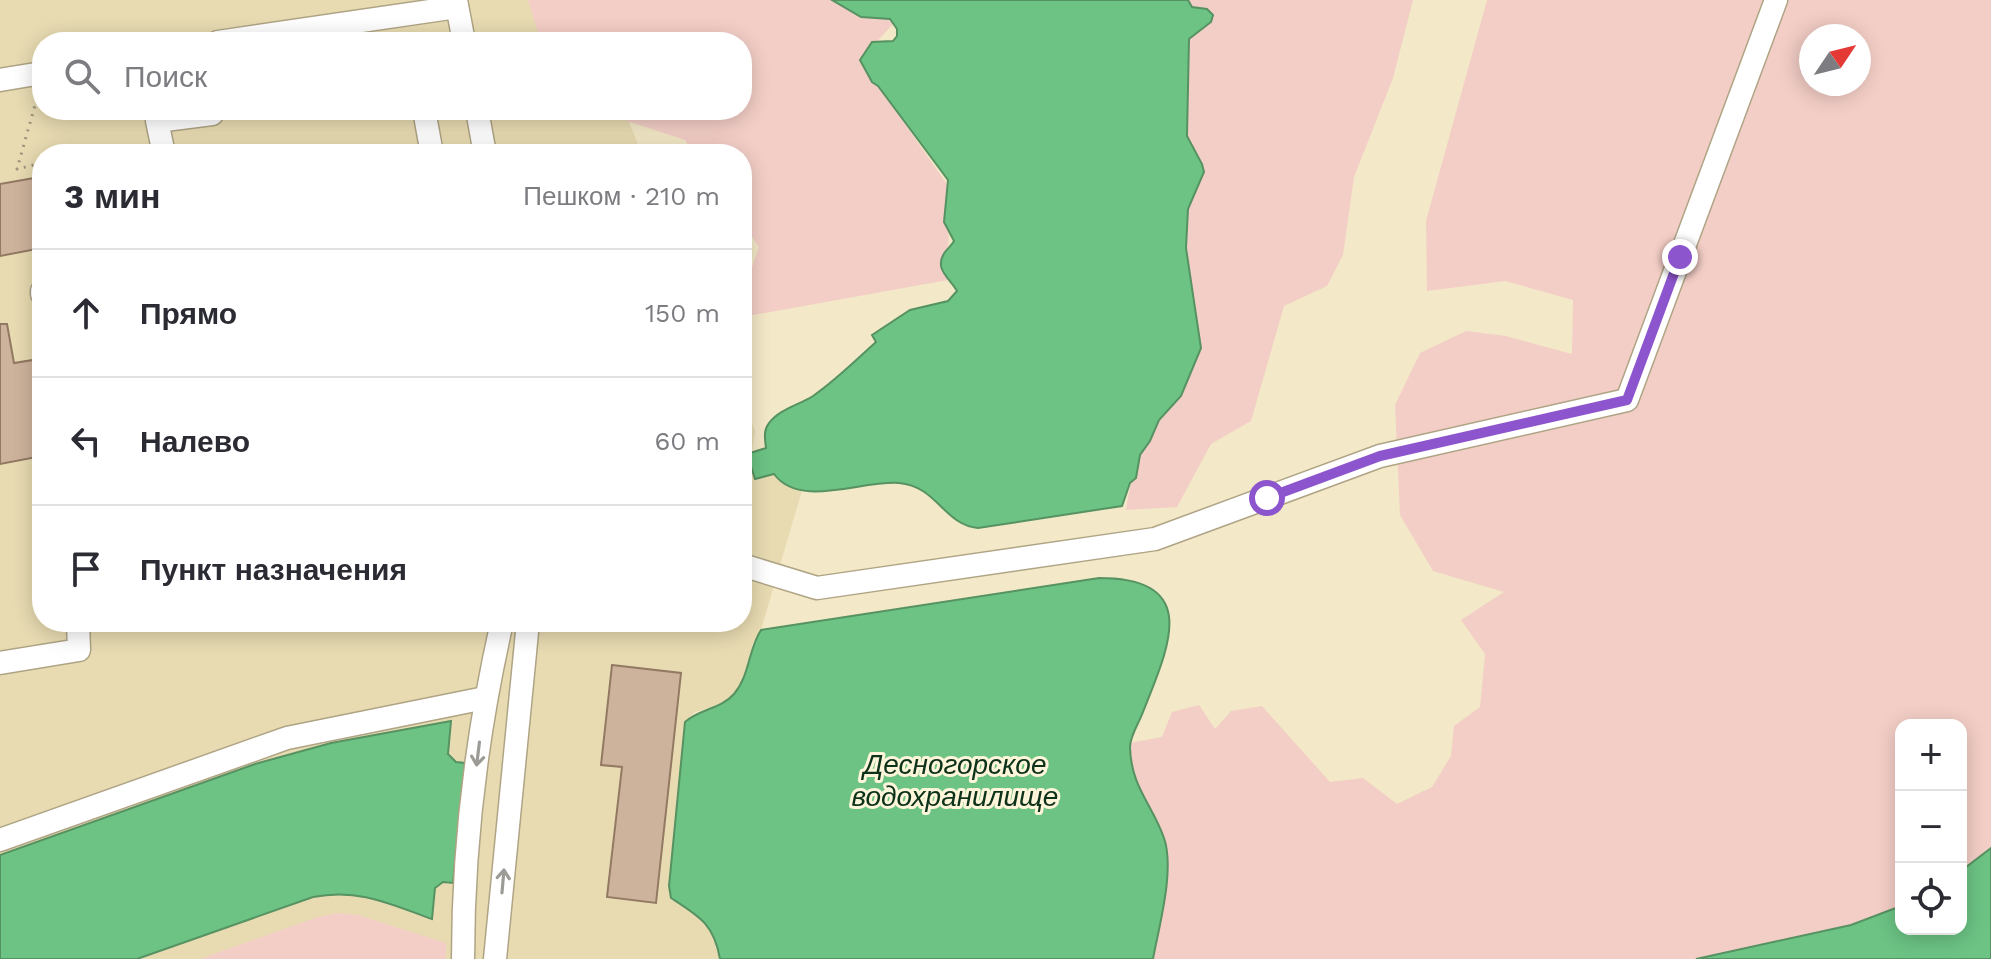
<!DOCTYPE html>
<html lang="ru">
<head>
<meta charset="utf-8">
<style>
  body { margin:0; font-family:"Work Sans",sans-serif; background:#f2f2f3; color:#2b2b33 }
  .controls { position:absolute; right:24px; bottom:24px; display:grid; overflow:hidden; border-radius:16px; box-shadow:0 4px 20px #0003 }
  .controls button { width:72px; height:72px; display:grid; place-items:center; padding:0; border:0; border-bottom:2px solid #e1e1e2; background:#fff; color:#2b2b33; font:40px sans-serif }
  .compass { position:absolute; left:1799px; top:24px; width:72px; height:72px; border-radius:50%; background:#fff; box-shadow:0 4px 20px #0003; rotate:55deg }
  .stop { position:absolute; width:24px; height:24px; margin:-18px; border:6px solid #8d55cd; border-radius:50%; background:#fff }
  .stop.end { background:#8d55cd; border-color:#fff; box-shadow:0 2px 8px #0008 }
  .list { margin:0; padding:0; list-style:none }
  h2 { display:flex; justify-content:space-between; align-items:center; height:104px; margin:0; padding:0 32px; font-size:34px }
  h2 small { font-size:26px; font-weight:400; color:#7c7c81 }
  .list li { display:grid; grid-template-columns:52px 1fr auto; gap:24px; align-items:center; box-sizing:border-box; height:128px; padding:0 32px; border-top:2px solid #e1e1e2 }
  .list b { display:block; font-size:30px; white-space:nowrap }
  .list em { font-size:26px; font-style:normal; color:#7c7c81 }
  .icon { flex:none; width:44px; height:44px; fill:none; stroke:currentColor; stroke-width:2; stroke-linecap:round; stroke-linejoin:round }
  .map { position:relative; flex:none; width:1991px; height:959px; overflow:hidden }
  .search { position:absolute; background:#fff; box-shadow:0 4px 20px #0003; left:32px; top:32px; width:720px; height:88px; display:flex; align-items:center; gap:20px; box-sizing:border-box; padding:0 28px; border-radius:32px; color:#7c7c81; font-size:30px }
  .panel { position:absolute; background:#fff; box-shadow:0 4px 20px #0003; left:32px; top:144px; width:720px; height:488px; border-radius:32px }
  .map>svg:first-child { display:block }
  .built { fill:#e8dbb2 }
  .green { fill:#f3cec6; fill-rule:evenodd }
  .water { fill:#6cc384; stroke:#569262; stroke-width:2 }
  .building { fill:#ceb39c; stroke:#927963; stroke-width:2 }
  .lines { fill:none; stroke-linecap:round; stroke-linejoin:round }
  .minor-casing { stroke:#afa485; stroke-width:25 }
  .path { stroke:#9c947b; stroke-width:3; stroke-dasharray:2 6; stroke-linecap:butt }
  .minor { stroke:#fff; stroke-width:22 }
  .oneway { stroke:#9c9b95 }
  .route { stroke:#8d55cd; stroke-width:10 }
  .labels { text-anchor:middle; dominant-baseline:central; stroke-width:6; stroke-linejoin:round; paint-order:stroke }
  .water-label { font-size:28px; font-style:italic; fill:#0d321a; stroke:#fef5db }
</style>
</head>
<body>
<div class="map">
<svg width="1991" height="959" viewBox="0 0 1991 959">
  <rect width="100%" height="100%" fill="#f3e8c7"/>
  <path class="built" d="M0 0H579L596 42H42V110H624L642 154H42V622H742V399L755 431 752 452 803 487 761 630 753 643 742 683 732 697 719 705 695 712 685 722 671 898 703 919 717 941 720 959H0Z"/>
  <g class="green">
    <path d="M528 0H852L894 23 860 60 949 187 948 280 742 317V296L759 247 742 222V154H694L685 140 594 110H742V42H541Z"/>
    <path d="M1188 0H1413L1393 78 1354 177 1343 255 1327 286 1284 306 1251 421 1211 444 1177 507 1126 510C1132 472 1142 436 1170 409L1169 125 1189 39 1201 31Z"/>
    <path d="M1487 0H1991V848L1961 870V725H1901V906L1851 925 1696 959H1153L1167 864 1164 839 1134 778 1130 743 1162 737 1172 712 1199 705 1215 729 1231 711 1262 706 1330 782 1363 778 1397 804 1432 787 1451 756 1454 726 1480 707 1485 654 1461 620 1504 592 1433 571 1400 515 1395 405 1420 353 1466 331 1506 336 1572 354 1573 300 1505 281 1427 291 1426 221ZM1811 36H1859V84H1811Z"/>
    <path d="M338 913 358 915 446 943V959H200L318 917Z"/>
  </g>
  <g class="water">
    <path d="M832 0H1188L1192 7 1207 9 1213 15 1211 22 1189 39 1187 136 1202 164 1204 172 1188 209 1186 248 1201 348 1181 396 1159 420 1150 441 1140 455 1136 478 1130 483 1122 506 978 528C944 525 937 486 899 483 861 480 800 509 774 474L755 479 747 454 766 448C765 439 763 431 769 423 780 409 799 405 813 396 835 381 856 360 876 342L872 335 910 310 948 301 957 291C950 278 933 269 945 252 948 248 952 245 954 241L944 222 948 180 878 86 872 82 860 60 872 42 893 41 897 36V29L890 19 861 17Z"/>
    <path d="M1099 578C1203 578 1168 648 1143 712 1139 723 1130 736 1130 747 1131 787 1152 804 1164 838 1175 870 1159 926 1153 959H720C714 924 699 916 671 898L669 886 685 722C699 709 721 709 734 694 750 675 748 650 761 630Z"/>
    <path d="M451 721 448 754 456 762 465 763 453 883 443 882 435 888 432 919C390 904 359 888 313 897L137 959H0V855L255 764 331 743Z"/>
    <path d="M1991 848V959H1696L1851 925 1901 906V929H1961V871Z"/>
  </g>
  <g class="building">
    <path d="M40 177 42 248 0 256V184Z"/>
    <path d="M0 324H7L14 363 33 360 36 375 42 374V456L0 464Z"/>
    <path d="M612 665 681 673 656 903 607 897 622 767 601 765Z"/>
  </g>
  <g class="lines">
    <g class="minor-casing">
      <g id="minor">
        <path d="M456 0 464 42"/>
        <path d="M218 42 457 7"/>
        <path d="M0 80 42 73"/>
        <path d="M424 110 432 154"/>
        <path d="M477 110 485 154"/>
        <path d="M164 154 157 121 212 114"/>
        <path d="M42 291V294"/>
        <path d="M742 565 817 588 1155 539 1380 456 1627 400 1776 0"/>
        <path d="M0 663 79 650 78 622"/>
        <path d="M0 840 287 738 485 698"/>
        <path d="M463 959C463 846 477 732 502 622"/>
        <path d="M495 959 528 622"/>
      </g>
    </g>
    <g class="path">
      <path d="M150 42 201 34"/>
      <path d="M39 91 17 169 42 163"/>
    </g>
    <use href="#minor" class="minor"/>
  </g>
  <defs><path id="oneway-shaft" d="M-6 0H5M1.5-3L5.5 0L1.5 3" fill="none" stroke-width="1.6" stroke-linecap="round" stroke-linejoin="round" transform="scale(2)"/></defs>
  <g class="oneway">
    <use href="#oneway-shaft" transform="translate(478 754) rotate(97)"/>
    <use href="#oneway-shaft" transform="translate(503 881) rotate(-85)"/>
  </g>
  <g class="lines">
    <path class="route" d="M1267 498 1380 456 1627 400 1680 257"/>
  </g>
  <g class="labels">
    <g class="water-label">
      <text x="955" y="764">Десногорское<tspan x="955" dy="32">водохранилище</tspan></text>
    </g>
  </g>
</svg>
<div class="controls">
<button>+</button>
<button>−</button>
<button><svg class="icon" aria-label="locate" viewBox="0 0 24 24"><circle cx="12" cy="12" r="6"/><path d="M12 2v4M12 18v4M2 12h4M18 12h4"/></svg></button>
</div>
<svg class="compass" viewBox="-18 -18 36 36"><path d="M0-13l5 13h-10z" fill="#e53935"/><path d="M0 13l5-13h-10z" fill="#7c7c81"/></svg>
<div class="stop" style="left:1267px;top:498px"></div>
<div class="stop end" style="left:1680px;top:257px"></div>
<div class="search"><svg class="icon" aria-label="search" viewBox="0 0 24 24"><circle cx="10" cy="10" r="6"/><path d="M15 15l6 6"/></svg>Поиск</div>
<section class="panel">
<h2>3 мин<small>Пешком · 210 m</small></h2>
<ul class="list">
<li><svg class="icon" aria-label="ahead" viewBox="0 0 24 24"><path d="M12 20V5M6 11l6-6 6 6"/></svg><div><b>Прямо</b></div><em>150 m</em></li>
<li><svg class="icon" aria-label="left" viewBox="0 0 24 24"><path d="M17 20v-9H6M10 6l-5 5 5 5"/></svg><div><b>Налево</b></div><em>60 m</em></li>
<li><svg class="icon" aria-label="arrive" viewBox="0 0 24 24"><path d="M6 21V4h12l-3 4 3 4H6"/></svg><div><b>Пункт назначения</b></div></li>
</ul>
</section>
</div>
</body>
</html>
